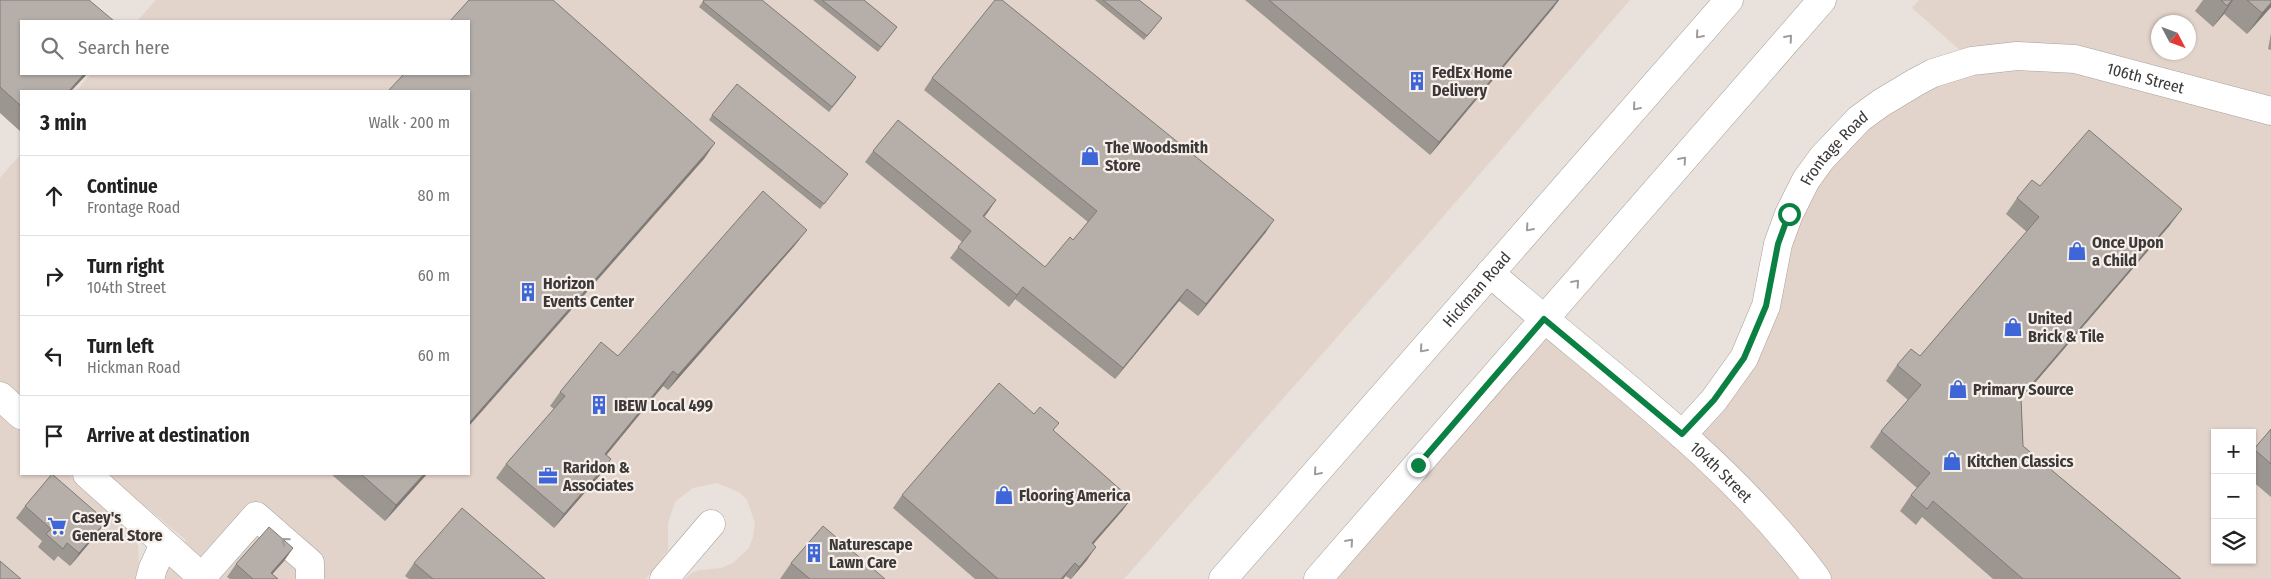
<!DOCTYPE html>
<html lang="en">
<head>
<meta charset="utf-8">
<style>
  body { margin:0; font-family:"Fira Sans Condensed",sans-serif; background:#f2f2f2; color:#222 }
  .controls { position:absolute; right:15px; bottom:15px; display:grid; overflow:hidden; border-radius:0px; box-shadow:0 1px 4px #0004 }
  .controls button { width:45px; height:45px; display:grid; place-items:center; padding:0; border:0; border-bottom:1px solid #e0e0e0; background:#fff; color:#222; font:25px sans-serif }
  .compass { position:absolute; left:2151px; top:15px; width:45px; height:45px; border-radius:50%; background:#fff; box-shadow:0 1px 4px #0004; rotate:131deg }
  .stop { position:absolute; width:15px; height:15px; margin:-11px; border:4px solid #0b8043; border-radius:50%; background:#fff }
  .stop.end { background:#0b8043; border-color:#fff; box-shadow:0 1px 5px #0008 }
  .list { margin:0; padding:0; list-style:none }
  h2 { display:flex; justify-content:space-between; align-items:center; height:65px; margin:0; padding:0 20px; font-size:21px }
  h2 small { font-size:16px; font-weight:400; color:#767676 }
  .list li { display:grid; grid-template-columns:32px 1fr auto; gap:15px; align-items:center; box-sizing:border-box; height:80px; padding:0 20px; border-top:1px solid #e0e0e0 }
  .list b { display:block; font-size:19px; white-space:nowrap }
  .list p { margin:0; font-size:16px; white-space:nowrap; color:#767676 }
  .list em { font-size:16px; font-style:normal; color:#767676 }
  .icon { flex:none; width:28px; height:28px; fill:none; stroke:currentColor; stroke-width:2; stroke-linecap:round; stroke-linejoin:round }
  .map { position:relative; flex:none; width:2271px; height:579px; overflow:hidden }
  .search { position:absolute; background:#fff; box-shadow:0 1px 4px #0004; left:20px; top:20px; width:450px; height:55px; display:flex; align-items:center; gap:12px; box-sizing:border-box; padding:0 18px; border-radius:0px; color:#767676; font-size:19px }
  .panel { position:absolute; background:#fff; box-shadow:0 1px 4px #0004; left:20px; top:90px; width:450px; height:385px; border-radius:0px }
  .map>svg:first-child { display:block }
  .built { fill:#e3d4cb; fill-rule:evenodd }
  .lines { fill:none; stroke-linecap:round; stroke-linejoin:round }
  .minor-casing { stroke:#a7a09b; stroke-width:29 }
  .major-casing { stroke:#a7a09b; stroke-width:29 }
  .minor { stroke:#fff; stroke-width:28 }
  .major { stroke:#fff; stroke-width:28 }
  .wall { fill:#9c9691 }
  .shaded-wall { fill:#7f7a76 }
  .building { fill:#b5aea9; stroke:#7f7a76 }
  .oneway { stroke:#9d9c9b }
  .route { stroke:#0b8043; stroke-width:6 }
  .labels { text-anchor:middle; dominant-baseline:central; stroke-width:4.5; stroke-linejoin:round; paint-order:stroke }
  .poi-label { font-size:16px; font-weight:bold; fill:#3b3837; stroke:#f6efea; text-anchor:start }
  .street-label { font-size:16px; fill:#3b3837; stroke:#f6efea }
</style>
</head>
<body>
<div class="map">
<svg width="2271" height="579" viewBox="0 0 2271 579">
  <rect width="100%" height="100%" fill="#e9e1dc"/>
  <g class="built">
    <path d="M156 0H1630L1435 226 1124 579H685L692 573 700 570 721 568 733 563 749 548 753 537 755 523 747 500 739 492 717 483 693 488 675 502 668 523V550L646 579H162L186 540 106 474H469V91H76L91 74H469V21H137Z"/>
    <path d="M1919 0H2271V579H1318L1544 319 1682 434 1714 400 1822 158 1971 60 1912 8ZM2158 22H2188V52H2158ZM2215 433H2252V560H2215Z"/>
    <path d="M21 154V398L0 380V178Z"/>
    <path d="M0 412 21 431V474H69L135 535 138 546 139 562 137 579H0Z"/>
  </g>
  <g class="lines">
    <g class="minor-casing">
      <g id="minor">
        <path id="s1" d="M1490 273C1602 370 1728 458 1817 579"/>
        <path d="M0 396 21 415"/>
        <path id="s2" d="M1682 435 1714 400 1744 358 1766 306 1778 244 1789 214 1806 180 1822 158 1859 119 1881 103 1916 82 1933 73 1972 61 2017 56 2075 59 2271 111"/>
        <path d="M87 474 204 579"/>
        <path d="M202 577 256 516 310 563V579"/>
        <path d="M150 579 153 568 164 544"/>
        <path d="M664 579 711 524"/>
      </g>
    </g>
    <g class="major-casing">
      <g id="major">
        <path id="s3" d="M1223 579 1729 0"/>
        <path d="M1318 579 1822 0"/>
      </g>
    </g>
    <use href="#minor" class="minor"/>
    <use href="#major" class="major"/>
  </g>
  <g class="wall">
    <path d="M0 0 21 74H87L71 91H21V132L0 113Z"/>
    <path d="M704 0 853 82 829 112 699 7Z"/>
    <path d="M813 0H864L897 27 878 52Z"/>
    <path d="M1095 0H1139L1162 18 1144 40Z"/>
    <path d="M1245 0H1559L1553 8 1430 155Z"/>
    <path d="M2203 0H2271V7L2247 34 2224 14 2213 27 2195 11Z"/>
    <path d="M2271 33V50L2268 49Z"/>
    <path d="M932 78 1266 232 1198 316 1179 301 1115 379 1015 299 1009 307 950 258 962 242 865 162 873 151 996 200 984 217 1045 267 1073 240 1088 222 924 90Z"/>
    <path d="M712 115 848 174 820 209 709 120Z"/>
    <path d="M2040 186 2170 225 2021 399 2023 446 2181 579H1993L1922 517 1916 525 1900 511 1911 495 1917 488 1870 447 1881 431 1908 400 1886 381 1897 365 1920 356 2027 232 2006 214 2017 198Z"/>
    <path d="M796 244 668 390 663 386 606 455 611 459 601 474 554 528 496 478 506 464 554 409 550 406 560 392Z"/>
    <path d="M2271 429V497L2252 481V451Z"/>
    <path d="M1054 431 1131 499 1122 511 1093 544 1087 560 1071 579H1070L1066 576 1063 579H975L893 508 902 495Z"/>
    <path d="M331 474H427L385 521Z"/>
    <path d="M25 506 97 534 70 566 58 556 54 561 38 547 42 541 16 518Z"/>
    <path d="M293 548 284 561 272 574 278 579H230L227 577 236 564Z"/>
    <path d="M414 563 545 579H409L405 576Z"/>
    <path d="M791 563 885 579H780Z"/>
  </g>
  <g class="shaded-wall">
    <path d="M1558 0H1559L1553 8 1430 155 1439 142Z"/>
    <path d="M2232 0H2233L2224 14 2213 27Z"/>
    <path d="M2271 3V7L2247 34 2262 13Z"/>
    <path d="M84 74H87L71 91H69Z"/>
    <path d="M715 143 704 159 469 426V423Z"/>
    <path d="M996 200 988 212 975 228 983 216Z"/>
    <path d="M2182 209 2170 225 2009 413 2021 397Z"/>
    <path d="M1274 220 1266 232 1198 316 1206 304Z"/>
    <path d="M807 230 796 244 668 390 678 375Z"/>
    <path d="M1023 287 1015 299 1009 307 1017 295Z"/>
    <path d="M1187 289 1179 301 1115 379 1123 368Z"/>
    <path d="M673 371 663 386 595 469 605 454Z"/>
    <path d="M611 459 601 474 554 528 564 514Z"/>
    <path d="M424 474H427L385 521 396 505Z"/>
    <path d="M1131 499 1122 511 1083 556 1092 543Z"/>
    <path d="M106 521 97 534 70 566 79 553Z"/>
    <path d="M1096 547 1087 560 1071 579 1079 567Z"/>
    <path d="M293 548 284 561 268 579 271 573Z"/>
    <path d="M1075 563 1063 579H1061Z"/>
  </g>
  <g class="building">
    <path d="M0 0H89L114 21H21V74H84L69 91H21V106L0 87Z"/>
    <path d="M469 0H553L715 143 469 423V91H388L404 74H469V21H450Z"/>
    <path d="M704 0H762L856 77 832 107 703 2Z"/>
    <path d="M822 0H864L897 27 881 47Z"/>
    <path d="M995 0H1002L1274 220 1206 304 1187 289 1123 368 1023 287 1017 295 958 247 971 231 873 151 898 120 996 200 983 216 1045 267 1070 237 1073 240 1097 211 932 78Z"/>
    <path d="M1103 0H1139L1162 18 1147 36Z"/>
    <path d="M1269 0H1558L1439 142Z"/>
    <path d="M2221 0H2232L2227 6Z"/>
    <path d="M2247 0H2271V3L2262 13Z"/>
    <path d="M737 84 848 174 824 204 712 115Z"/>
    <path d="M2089 130 2182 209 2021 397 2023 446 2181 579H2023L1933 501 1927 509 1911 495 1930 473 1881 431 1921 385 1897 365 1911 349 1920 356 2039 217 2017 198 2032 180 2040 186Z"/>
    <path d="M763 191 807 230 678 375 673 371 605 454 611 459 564 514 506 464 565 396 560 392 601 342 618 356Z"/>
    <path d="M999 383 1034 414 1040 407 1059 423 1053 430 1131 499 1092 543 1096 547 1079 567 1075 563 1061 579H998L902 495Z"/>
    <path d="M2271 429V464L2254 449Z"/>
    <path d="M52 474 106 521 79 553 67 543 63 549 46 534 51 529 25 506Z"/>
    <path d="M361 474H424L396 505Z"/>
    <path d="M462 508 545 579H433L414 563Z"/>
    <path d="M823 526 885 579H810L791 563Z"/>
    <path d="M269 527 293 548 271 573 278 579H253L236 564Z"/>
    <path d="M0 561 21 579H0Z"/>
  </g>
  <defs><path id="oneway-chevron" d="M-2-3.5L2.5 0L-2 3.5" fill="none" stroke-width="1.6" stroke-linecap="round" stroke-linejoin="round" transform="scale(1.25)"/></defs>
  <g class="oneway">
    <use href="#oneway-chevron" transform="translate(1699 35) rotate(131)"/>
    <use href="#oneway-chevron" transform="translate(1789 38) rotate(-49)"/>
    <use href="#oneway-chevron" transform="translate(1636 107) rotate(131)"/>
    <use href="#oneway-chevron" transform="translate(1683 160) rotate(-49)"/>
    <use href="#oneway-chevron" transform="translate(1529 228) rotate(131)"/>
    <use href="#oneway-chevron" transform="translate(1576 283) rotate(-49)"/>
    <use href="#oneway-chevron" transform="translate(1423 349) rotate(131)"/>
    <use href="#oneway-chevron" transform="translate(1317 472) rotate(131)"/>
    <use href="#oneway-chevron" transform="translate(285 541) rotate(-139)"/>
    <use href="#oneway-chevron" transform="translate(1350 542) rotate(-49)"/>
  </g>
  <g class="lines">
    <path class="route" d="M1418 465 1544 319 1682 434 1714 400 1744 358 1766 306 1778 244 1789 214"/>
  </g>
  <defs>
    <g id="building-bare" transform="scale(1.5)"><path d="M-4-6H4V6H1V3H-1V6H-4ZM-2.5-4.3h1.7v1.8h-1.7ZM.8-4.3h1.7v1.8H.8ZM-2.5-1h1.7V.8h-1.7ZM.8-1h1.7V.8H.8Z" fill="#3e66d8" stroke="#f6efea" stroke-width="2.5" paint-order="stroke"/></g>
    <g id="shop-bare" transform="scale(1.5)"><path d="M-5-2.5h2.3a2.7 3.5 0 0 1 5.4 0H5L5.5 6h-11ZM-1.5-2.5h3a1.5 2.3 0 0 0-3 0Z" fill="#3e66d8" stroke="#f6efea" stroke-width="2.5" paint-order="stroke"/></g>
    <g id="office-bare" transform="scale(1.5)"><path d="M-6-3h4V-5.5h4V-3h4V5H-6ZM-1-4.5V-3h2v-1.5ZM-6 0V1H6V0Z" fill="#3e66d8" stroke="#f6efea" stroke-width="2.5" paint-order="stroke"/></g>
    <g id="supermarket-bare" transform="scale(1.5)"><path d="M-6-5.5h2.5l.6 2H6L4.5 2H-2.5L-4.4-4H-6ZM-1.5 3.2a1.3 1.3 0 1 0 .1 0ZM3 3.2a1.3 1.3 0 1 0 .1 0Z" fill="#3e66d8" stroke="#f6efea" stroke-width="2.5" paint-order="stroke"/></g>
  </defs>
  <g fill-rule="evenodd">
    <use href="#building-bare" x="1417" y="81"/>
    <use href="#shop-bare" x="1090" y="156"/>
    <use href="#shop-bare" x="2077" y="251"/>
    <use href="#building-bare" x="528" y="292"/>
    <use href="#shop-bare" x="2013" y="327"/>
    <use href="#shop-bare" x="1958" y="389"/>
    <use href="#building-bare" x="599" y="405"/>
    <use href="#shop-bare" x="1952" y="461"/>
    <use href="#office-bare" x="548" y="476"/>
    <use href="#shop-bare" x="1004" y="495"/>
    <use href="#supermarket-bare" x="57" y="526"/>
    <use href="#building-bare" x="814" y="553"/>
  </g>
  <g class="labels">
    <g class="poi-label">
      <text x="1432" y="72">FedEx Home<tspan x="1432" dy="18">Delivery</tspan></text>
      <text x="1105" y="147">The Woodsmith<tspan x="1105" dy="18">Store</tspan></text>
      <text x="2092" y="242">Once Upon<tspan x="2092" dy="18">a Child</tspan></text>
      <text x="543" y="283">Horizon<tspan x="543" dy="18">Events Center</tspan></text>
      <text x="2028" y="318">United<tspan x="2028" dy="18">Brick &amp; Tile</tspan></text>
      <text x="1973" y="389">Primary Source</text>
      <text x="614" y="405">IBEW Local 499</text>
      <text x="1967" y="461">Kitchen Classics</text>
      <text x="563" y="467">Raridon &amp;<tspan x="563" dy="18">Associates</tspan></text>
      <text x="1019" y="495">Flooring America</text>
      <text x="72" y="517">Casey's<tspan x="72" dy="18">General Store</tspan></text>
      <text x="829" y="544">Naturescape<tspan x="829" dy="18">Lawn Care</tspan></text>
    </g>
    <g class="street-label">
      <text stroke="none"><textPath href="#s2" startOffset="674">106th Street</textPath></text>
      <text stroke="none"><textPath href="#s2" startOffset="331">Frontage Road</textPath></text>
      <text stroke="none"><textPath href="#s3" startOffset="385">Hickman Road</textPath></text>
      <text stroke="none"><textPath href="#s1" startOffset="305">104th Street</textPath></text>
    </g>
  </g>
</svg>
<div class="controls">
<button>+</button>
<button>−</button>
<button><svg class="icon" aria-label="layers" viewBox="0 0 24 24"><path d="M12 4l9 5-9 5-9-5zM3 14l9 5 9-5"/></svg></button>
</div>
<svg class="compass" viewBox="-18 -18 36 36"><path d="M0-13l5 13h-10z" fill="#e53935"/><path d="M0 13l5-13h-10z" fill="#767676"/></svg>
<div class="stop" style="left:1789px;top:214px"></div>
<div class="stop end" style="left:1418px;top:465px"></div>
<div class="search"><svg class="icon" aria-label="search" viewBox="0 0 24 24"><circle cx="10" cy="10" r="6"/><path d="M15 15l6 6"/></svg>Search here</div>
<section class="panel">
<h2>3 min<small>Walk · 200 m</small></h2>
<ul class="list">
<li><svg class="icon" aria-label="ahead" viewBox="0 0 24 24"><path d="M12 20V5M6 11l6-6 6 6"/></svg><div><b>Continue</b><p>Frontage Road</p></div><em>80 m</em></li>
<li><svg class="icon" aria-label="right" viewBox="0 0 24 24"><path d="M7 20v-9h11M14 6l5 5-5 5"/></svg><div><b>Turn right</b><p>104th Street</p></div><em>60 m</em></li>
<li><svg class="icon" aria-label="left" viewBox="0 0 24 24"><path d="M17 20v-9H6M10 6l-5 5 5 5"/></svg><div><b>Turn left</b><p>Hickman Road</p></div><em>60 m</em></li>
<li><svg class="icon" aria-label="arrive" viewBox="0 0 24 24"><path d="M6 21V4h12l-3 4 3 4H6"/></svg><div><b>Arrive at destination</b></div></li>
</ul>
</section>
</div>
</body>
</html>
